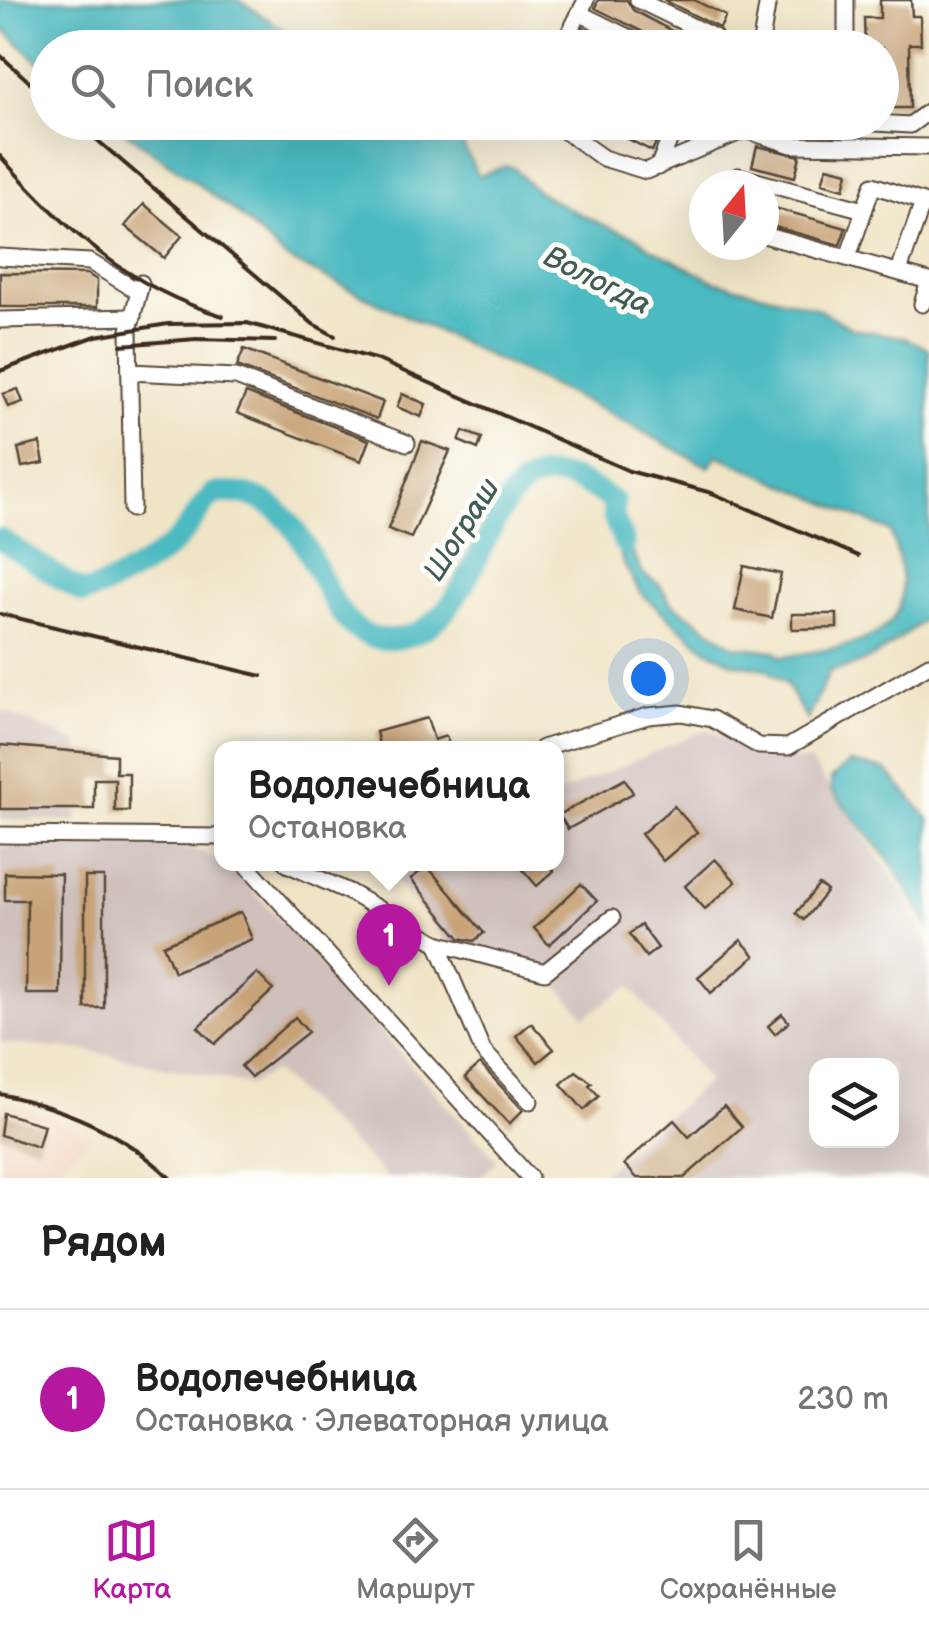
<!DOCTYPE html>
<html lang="ru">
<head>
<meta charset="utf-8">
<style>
  body { margin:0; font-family:"Balsamiq Sans",sans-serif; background:#f6f6f6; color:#202124 }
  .controls { position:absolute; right:30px; bottom:30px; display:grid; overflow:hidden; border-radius:20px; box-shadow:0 10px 40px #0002 }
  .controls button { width:90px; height:90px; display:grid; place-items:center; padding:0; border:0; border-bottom:2px solid #e0e0e0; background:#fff; color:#202124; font:50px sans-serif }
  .compass { position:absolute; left:689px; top:170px; width:90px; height:90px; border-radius:50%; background:#fff; box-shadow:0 10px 40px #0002; rotate:18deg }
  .you { position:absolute; left:648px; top:678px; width:35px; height:35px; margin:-25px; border:8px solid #fff; border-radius:50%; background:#1a73e8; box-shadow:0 0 0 15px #1a73e833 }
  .badge { display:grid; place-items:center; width:65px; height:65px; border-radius:50%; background:#b5179e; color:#fff; font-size:32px; font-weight:700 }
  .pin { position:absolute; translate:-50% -82px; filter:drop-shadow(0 2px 5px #0008) }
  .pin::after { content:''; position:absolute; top:52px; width:35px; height:30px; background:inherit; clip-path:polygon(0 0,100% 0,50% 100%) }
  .popup { position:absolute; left:214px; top:741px; width:350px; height:130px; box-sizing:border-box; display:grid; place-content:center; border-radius:20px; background:#fff; filter:drop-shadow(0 2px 8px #0005); font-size:32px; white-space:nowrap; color:#757577 }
  .popup b { font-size:38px; color:#202124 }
  .popup::after { content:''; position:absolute; left:50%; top:100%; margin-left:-20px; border:20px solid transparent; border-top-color:#fff }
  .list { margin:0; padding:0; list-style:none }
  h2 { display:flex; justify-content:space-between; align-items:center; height:130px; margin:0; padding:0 40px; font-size:42px }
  h2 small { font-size:32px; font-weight:400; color:#757577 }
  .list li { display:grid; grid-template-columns:65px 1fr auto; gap:30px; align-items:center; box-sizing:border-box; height:180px; padding:0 40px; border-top:2px solid #e0e0e0 }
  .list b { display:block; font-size:38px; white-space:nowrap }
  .list p { margin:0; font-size:32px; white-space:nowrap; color:#757577 }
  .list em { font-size:32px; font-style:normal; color:#757577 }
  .icon { flex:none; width:55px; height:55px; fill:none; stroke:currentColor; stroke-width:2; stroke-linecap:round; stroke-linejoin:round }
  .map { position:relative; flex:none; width:929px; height:1178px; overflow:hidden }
  .search { position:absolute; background:#fff; box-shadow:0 10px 40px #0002; left:30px; right:30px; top:30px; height:110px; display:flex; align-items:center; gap:25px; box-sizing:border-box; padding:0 35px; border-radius:55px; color:#757577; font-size:38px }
  .sheet { height:310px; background:#fff }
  nav { display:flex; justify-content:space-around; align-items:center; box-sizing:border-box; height:140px; border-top:2px solid #e0e0e0; background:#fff; font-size:28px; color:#757577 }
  nav a { display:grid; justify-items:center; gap:5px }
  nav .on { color:#b5179e }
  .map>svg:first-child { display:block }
  .built { fill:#f3d4bf }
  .industrial { fill:#cfc0bb; fill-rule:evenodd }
  .water { fill:#4bbac1; stroke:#437270; stroke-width:2.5 }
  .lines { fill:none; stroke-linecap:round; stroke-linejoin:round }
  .river { stroke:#4bbac1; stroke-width:22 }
  .building { fill:#c8a377 }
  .minor-casing { stroke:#564637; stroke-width:19 }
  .minor { stroke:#fff; stroke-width:15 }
  .rail { stroke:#3b2a1e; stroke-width:4 }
  .labels { text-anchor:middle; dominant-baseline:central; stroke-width:10; stroke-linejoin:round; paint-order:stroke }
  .water-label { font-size:30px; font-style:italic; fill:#415c57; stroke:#fdfcf7 }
</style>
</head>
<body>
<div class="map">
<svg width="929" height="1178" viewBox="0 0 929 1178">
  <rect width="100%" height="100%" fill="#fdfcf7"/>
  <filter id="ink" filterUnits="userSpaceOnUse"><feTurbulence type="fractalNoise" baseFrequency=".01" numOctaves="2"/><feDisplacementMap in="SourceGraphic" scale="20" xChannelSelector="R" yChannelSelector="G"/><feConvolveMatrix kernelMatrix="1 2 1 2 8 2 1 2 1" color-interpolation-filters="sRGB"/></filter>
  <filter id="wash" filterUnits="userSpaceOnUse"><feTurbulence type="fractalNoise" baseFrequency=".0048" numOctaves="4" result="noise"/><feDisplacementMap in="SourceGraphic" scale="40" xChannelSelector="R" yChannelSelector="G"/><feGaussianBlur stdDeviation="2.25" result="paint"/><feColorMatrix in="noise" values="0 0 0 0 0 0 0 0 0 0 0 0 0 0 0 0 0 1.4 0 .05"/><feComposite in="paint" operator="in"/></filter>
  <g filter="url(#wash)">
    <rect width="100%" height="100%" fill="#f0e4c6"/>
    <path class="built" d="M0 1102 48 1116 90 1136 49 1178H0Z"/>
    <g class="industrial">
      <path d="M0 710 79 743 77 821 0 819Z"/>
      <path d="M707 729 762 756 811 762 899 886 929 946V1178H597L708 1081 630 986 585 1017 551 978 456 954 385 868 397 864H556L557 794ZM816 1066H892V1140H816Z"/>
      <path d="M165 845 196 849 233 868 497 1161 479 1178H388L274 1071 249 1085 88 1051 0 1043V846Z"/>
    </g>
    <g class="water">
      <path d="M0 0H239L287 32 297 47 48 48 47 70 0 26Z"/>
      <path d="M114 123H423L461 141 478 176 506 166 515 168C531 195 582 215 613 229 626 235 637 234 647 246L714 281 814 307 853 329 902 337 929 349V615C900 639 868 668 830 671L807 720 786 684 766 669 733 663 706 649 642 595 622 561 613 515 643 574 660 585 670 602 734 646 774 651 781 657C867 644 929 639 890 531L717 455 709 467 600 409 285 258 237 213Z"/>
      <path d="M849 763 886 770 929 819V927L893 865 832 791 831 779Z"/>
    </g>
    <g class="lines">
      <path class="river" d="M0 539 83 593C107 588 153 562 173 544 189 530 198 509 213 494 334 478 303 655 400 638 503 620 474 401 614 502L613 515 624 543"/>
    </g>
    <g id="blocks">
      <g class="building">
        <path d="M598 0H627L633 10 698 45 661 48 655 38 595 8Z"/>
        <path d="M664 0H694L726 16 720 28Z"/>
        <path d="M880 0H911L912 16H920L921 44H909L910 108H882V48H865L864 18H880Z"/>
        <path d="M584 28 624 48H586L577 43Z"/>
        <path d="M594 122H629L634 131 656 143 652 151Z"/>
        <path d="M757 146 800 156 795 177 752 166Z"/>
        <path d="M827 167 848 172 844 189 822 183Z"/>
        <path d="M144 204 182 236 164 258 125 226Z"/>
        <path d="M764 205 846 228 840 245 764 224Z"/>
        <path d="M0 273 87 274 97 280V307H0Z"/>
        <path d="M244 349 383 402 377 419 237 366Z"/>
        <path d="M18 389 23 402 8 407 3 394Z"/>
        <path d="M246 393 369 440 361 461 237 413Z"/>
        <path d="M402 394 426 404 421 417 397 407Z"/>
        <path d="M463 431 482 438 478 449 459 441Z"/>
        <path d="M422 441 450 451 411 538 388 529Z"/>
        <path d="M40 443 44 463 22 467 18 448Z"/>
        <path d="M744 566 781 574 772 618 735 610Z"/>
        <path d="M792 614H837V628L792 629Z"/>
        <path d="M427 718 434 740 446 736 450 748H380L376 732Z"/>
        <path d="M0 745 116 755V773H129V811H115V779H94V809H0Z"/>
        <path d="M625 779 633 793 568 829 559 815Z"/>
        <path d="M674 806 697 832 663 861 641 834Z"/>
        <path d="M715 859 736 882 705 909 685 886Z"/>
        <path d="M518 864H548L554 871 537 886Z"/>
        <path d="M427 866 484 933 474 941 460 938 411 879Z"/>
        <path d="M5 873 61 874 60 994H26L27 900H5Z"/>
        <rect x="85" y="877" width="19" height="131"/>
        <path d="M581 884 597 901 549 945 534 928Z"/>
        <path d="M819 885 827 891 804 920 796 913Z"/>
        <path d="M241 912 252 939 174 972 163 945Z"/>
        <path d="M641 925 658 948 646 957 629 934Z"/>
        <path d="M741 940 755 956 711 993 698 977Z"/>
        <path d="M257 973 273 990 215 1044 198 1027Z"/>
        <path d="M782 1014 789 1022 775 1034 768 1026Z"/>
        <path d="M295 1017 308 1032 251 1077 241 1066Z"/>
        <path d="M531 1023 554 1049 538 1062 516 1036Z"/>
        <path d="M480 1064 523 1110 509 1124 465 1077Z"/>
        <path d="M576 1071 592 1083 589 1085 599 1096 584 1110 561 1084Z"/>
        <path d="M724 1106 742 1127 684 1178H637L624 1164 674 1120 689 1137Z"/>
        <path d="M3 1113 44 1125 38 1147 0 1135Z"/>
      </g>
    </g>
  </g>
  <g filter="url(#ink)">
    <use href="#blocks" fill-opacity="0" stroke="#564637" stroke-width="2.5"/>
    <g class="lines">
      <g class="minor-casing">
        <g id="minor">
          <path d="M638 0 714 37 709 48"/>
          <path d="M579 13 650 48"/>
          <path d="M562 48 586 0"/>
          <path d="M760 48 768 0"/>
          <path d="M846 48V0"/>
          <path d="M552 122 603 158 646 171 745 130"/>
          <path d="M640 122 670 138"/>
          <path d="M858 122 910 125 929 111"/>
          <path d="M745 130 792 145 929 147"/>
          <path d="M658 167 677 122"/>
          <path d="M738 176 864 210"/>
          <path d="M764 235 929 281 922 304"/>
          <path d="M0 257 90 262 139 292"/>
          <path d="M848 257 873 185 923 202 899 271"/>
          <path d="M0 320 133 317"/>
          <path d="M130 372 236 377 407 443"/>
          <path d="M132 509 129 330 141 283"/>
          <path d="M542 748 648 716 681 713 712 719 759 746 788 747 929 665"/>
          <path d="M0 835 222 837"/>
          <path d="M246 864 530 1178"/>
          <path d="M287 864 349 892 437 943 545 972 612 918"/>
          <path d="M437 943 483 1051 530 1101"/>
        </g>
      </g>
      <use href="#minor" class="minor"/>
      <g class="rail">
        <path d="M0 55 48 99"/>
        <path d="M76 122 313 324 335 336"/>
        <path d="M0 156C64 228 128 288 223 316"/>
        <path d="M121 345 196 339 275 341"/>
        <path d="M0 371 96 336 168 324 247 323 378 360 629 471 712 493 858 556"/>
        <path d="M0 614 262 676"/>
        <path d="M0 1094C63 1108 122 1131 170 1178"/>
      </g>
    </g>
  </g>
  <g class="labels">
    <g class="water-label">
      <text transform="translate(597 281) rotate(27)">Вологда</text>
      <text transform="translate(462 530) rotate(-58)">Шограш</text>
    </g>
  </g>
</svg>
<div class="controls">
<button><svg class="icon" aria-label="layers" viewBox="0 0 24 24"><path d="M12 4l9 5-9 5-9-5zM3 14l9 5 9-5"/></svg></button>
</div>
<svg class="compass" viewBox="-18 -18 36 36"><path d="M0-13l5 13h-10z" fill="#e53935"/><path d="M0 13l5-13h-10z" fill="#757577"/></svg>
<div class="you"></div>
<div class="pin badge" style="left:389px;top:986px">1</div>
<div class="popup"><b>Водолечебница</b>Остановка</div>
<div class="search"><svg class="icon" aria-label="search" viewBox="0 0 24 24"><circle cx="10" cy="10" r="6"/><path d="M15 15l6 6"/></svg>Поиск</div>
</div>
<section class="sheet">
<h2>Рядом<small></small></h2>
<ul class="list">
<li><span class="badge">1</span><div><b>Водолечебница</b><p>Остановка · Элеваторная улица</p></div><em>230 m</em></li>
</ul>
</section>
<nav>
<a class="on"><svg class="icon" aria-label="map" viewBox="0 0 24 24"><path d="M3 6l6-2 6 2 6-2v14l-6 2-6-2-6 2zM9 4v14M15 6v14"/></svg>Карта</a>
<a><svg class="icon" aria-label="directions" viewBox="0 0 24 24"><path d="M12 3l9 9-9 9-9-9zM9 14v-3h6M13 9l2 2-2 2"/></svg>Маршрут</a>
<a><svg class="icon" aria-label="saved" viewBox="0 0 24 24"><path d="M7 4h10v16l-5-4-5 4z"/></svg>Сохранённые</a>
</nav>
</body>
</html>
